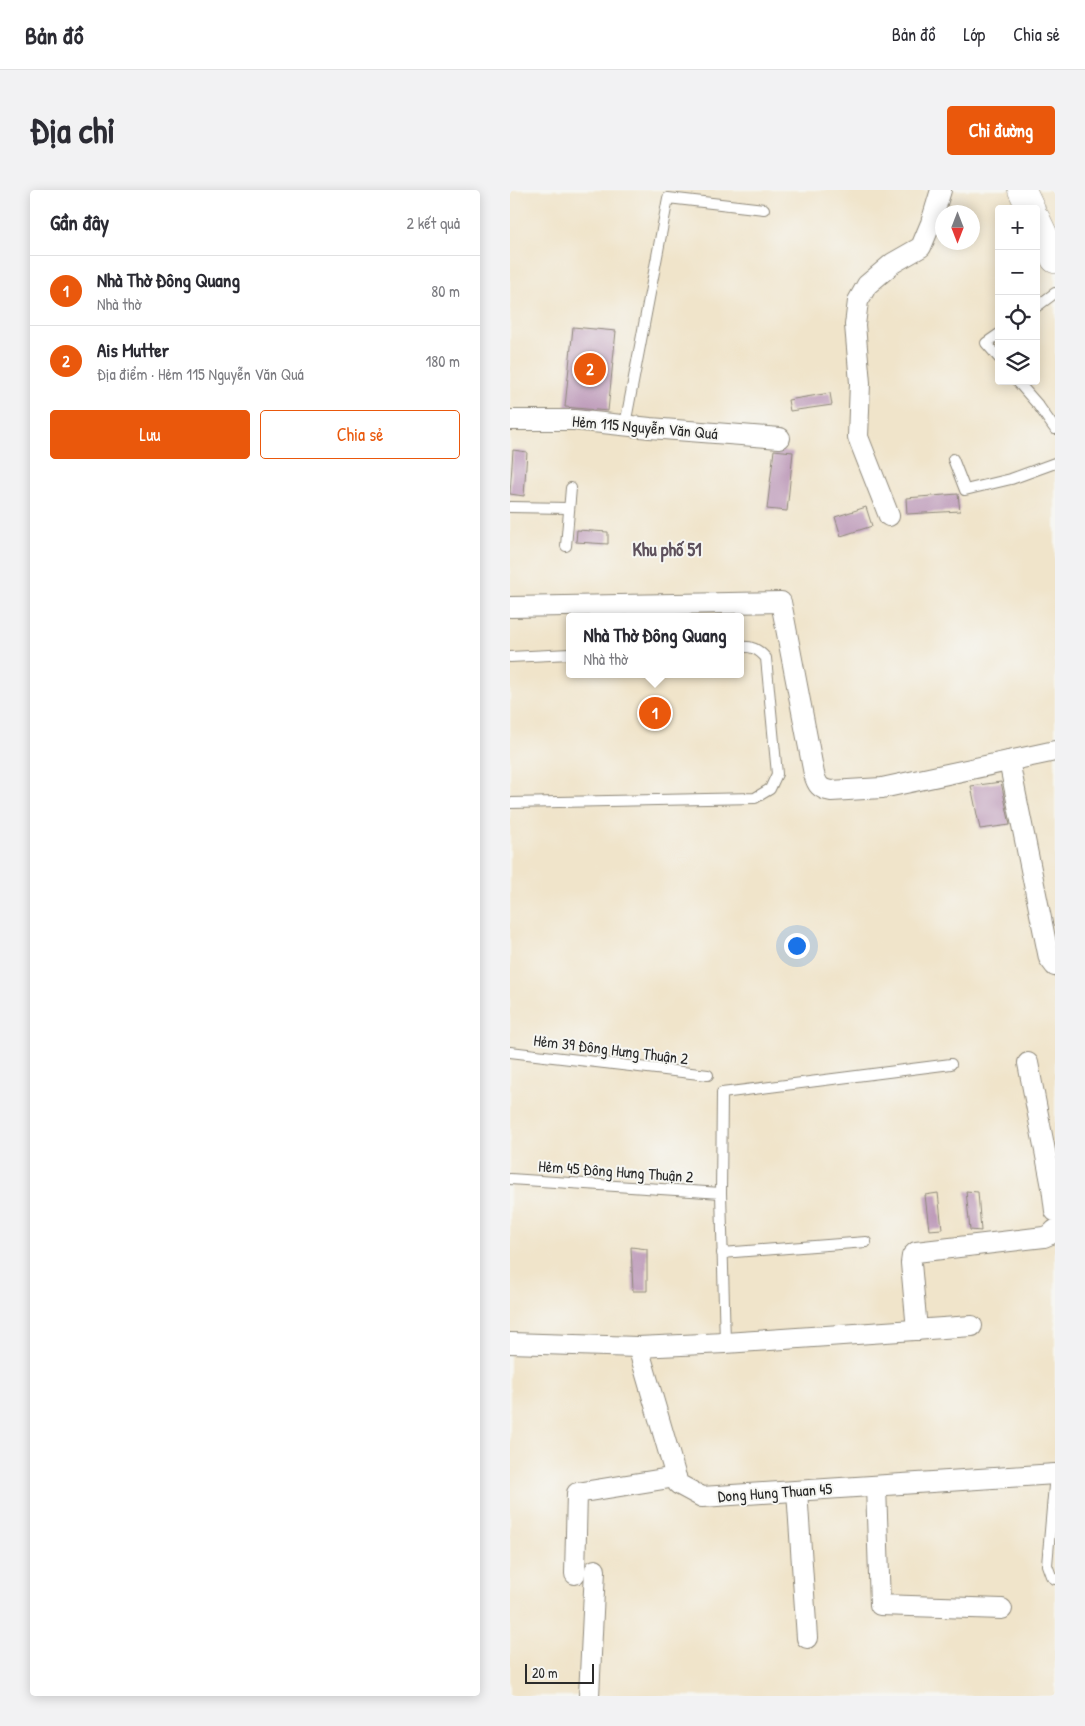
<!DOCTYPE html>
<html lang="vi">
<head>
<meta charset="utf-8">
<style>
  body { margin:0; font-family:"Patrick Hand",sans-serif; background:#f2f2f3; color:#2b2b33 }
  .controls { position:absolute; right:15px; top:15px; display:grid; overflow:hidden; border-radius:5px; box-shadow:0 2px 12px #0003 }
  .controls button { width:45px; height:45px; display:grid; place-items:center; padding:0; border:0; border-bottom:1px solid #e1e1e2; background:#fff; color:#2b2b33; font:25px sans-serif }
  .compass { position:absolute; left:425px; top:15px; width:45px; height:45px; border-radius:50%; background:#fff; box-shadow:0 2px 12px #0003; rotate:180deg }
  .scale { position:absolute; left:15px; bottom:12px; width:69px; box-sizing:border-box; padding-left:5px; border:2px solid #2b2b2b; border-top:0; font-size:14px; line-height:18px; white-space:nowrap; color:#2b2b2b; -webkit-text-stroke:4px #f6f6f2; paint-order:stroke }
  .you { position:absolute; left:286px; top:755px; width:18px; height:18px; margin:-12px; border:4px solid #fff; border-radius:50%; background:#1a73e8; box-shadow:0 0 0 8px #1a73e833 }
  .badge { display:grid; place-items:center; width:32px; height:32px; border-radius:50%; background:#ea580c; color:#fff; font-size:16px; font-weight:700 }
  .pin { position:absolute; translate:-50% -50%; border:2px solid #fff; box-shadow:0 1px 5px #0006 }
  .popup { position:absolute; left:56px; top:423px; width:178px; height:65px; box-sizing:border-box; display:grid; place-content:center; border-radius:5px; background:#fff; filter:drop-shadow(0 1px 4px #0005); font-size:16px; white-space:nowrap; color:#7c7c81 }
  .popup b { font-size:19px; color:#2b2b33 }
  .popup::after { content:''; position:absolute; left:50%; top:100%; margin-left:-10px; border:10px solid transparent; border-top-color:#fff }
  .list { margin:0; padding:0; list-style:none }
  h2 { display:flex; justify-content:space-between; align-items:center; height:65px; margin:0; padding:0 20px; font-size:21px }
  h2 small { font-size:16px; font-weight:400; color:#7c7c81 }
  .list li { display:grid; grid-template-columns:32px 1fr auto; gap:15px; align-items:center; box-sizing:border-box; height:70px; padding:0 20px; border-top:1px solid #e1e1e2 }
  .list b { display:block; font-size:19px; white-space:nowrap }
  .list p { margin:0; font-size:16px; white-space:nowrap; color:#7c7c81 }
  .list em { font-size:16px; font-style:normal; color:#7c7c81 }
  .actions { display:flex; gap:10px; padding:15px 20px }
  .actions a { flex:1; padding:11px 0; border:1px solid #ea580c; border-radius:5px; text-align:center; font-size:18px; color:#ea580c }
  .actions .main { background:#ea580c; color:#fff }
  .icon { flex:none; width:28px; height:28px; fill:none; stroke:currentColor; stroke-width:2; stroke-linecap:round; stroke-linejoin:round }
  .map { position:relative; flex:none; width:545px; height:1506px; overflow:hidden; border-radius:5px }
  header { display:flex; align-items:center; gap:30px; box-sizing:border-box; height:70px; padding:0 25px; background:#fff; border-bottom:1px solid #e1e1e2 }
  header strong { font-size:24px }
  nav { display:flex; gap:28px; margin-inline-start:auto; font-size:18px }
  .intro { display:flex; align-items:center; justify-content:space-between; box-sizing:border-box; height:120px; padding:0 30px }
  h1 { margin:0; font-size:35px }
  .button { padding:12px 22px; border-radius:5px; background:#ea580c; color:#fff; font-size:18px; font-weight:700 }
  main { display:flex; gap:30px; padding:0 30px }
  aside { flex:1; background:#fff; border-radius:5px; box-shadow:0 2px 12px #0003 }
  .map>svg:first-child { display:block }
  .building { fill:#bc98b8 }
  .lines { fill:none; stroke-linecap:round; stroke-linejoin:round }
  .lane-casing { stroke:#8e887a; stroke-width:12 }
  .street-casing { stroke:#8e887a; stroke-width:22 }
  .secondary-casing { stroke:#8e887a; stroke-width:29 }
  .lane { stroke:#fff; stroke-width:10 }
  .street { stroke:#fff; stroke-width:20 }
  .secondary { stroke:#fff; stroke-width:28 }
  .labels { text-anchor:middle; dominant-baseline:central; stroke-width:4; stroke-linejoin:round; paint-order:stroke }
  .street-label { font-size:16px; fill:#2b2b2b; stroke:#f6f6f2 }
  .neighbourhood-label { font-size:18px; font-weight:bold; fill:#5e515c; stroke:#f6f6f2 }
</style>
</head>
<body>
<header>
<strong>Bản đồ</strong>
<nav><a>Bản đồ</a><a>Lớp</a><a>Chia sẻ</a></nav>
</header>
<div class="intro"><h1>Địa chỉ</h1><a class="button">Chỉ đường</a></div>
<main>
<aside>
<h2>Gần đây<small>2 kết quả</small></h2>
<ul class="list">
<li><span class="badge">1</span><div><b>Nhà Thờ Đông Quang</b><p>Nhà thờ</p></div><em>80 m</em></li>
<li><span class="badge">2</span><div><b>Ais Mutter</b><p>Địa điểm · Hẻm 115 Nguyễn Văn Quá</p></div><em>180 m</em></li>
</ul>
<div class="actions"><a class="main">Lưu</a><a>Chia sẻ</a></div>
</aside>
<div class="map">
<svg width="545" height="1506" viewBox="0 0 545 1506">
  <rect width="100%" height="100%" fill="#f6f6f2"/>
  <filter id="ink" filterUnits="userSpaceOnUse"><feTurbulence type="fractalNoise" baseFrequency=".02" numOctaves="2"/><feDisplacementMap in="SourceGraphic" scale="10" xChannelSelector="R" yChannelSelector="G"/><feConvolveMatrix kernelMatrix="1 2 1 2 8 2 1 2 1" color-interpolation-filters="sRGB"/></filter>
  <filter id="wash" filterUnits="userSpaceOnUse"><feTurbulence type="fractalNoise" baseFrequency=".0096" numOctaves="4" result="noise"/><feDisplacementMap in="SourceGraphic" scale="20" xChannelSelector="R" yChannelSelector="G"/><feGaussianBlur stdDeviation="1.12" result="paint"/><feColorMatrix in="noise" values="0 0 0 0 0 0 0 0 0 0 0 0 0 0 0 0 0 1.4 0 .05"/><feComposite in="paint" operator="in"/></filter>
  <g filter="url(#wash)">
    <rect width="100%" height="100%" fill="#f0e4ca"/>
    <g id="blocks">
      <g class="building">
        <path d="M63 137 106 141 98 221 55 217Z"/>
        <path d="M320 203 322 215 280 221 278 210Z"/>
        <path d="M3 260 17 262 14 306 0 304Z"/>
        <path d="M264 260 283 262 277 321 257 319Z"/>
        <path d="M448 304 450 321 397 324 396 308Z"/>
        <path d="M356 317 362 336 331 346 325 327Z"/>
        <path d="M67 340 98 342V354L66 352Z"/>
        <path d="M491 592 500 635 470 639 461 596Z"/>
        <path d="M456 1001 468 1002 471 1041 460 1040Z"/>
        <path d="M428 1003 432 1039 419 1040 415 1005Z"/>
        <path d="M121 1057 137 1059V1101H123Z"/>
      </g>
    </g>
  </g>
  <g filter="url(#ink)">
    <use href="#blocks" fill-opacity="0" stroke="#8e887a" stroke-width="1"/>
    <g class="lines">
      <g class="lane-casing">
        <g id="lane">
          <path d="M526 117 545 103"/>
          <path d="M489 144 476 153 489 168"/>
          <path d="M507 191 528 215 545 239"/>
          <path d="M115 235 158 8 254 19"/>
          <path d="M443 269 455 300 501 289 545 273"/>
          <path d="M0 317 58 318"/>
          <path d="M56 356 61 298"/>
          <path d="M0 467 60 464"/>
          <path d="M0 613 245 608 260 599 267 584 256 468C248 459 242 456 230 457"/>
          <path d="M0 862 198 885"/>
          <path d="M0 989 211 1003"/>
          <path d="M212 1063 356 1052"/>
          <path d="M215 1153 211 1003 212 903 441 874"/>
          <path d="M545 1284 537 1375 541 1386 545 1389"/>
        </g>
      </g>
      <g class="street-casing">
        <g id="street">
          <path d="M0 230H64L140 238 270 248"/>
          <path d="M379 326 348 247 350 193 345 135 348 111 357 95 383 73 411 57 421 33 431 0"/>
          <path d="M0 417 271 412 304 584C307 595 310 599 321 601L372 598 545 561"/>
          <path d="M499 571 539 768 545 776"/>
          <path d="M518 873 542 997 545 1021"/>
          <path d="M407 1140 401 1073 402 1066 406 1062 534 1047 541 1044 545 1040"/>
          <path d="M0 1153 128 1157 215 1153 462 1136"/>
          <path d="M128 1157 168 1294 192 1307 545 1284"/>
          <path d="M366 1296 370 1415 492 1419"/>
          <path d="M287 1301 297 1448"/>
          <path d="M65 1384 67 1303 166 1287"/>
          <path d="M79 1506 85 1380"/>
        </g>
      </g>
      <g class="secondary-casing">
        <g id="secondary">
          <path d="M512 0 521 19"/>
          <path d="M526 29 545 69"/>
        </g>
      </g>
      <use href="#lane" class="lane"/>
      <use href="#street" class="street"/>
      <use href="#secondary" class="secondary"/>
    </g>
  </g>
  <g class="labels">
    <g class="street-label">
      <text transform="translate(135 237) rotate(5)">Hẻm 115 Nguyễn Văn Quá</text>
      <text transform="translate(101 859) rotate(7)">Hẻm 39 Đông Hưng Thuận 2</text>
      <text transform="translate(106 981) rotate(4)">Hẻm 45 Đông Hưng Thuận 2</text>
      <text transform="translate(265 1302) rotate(-4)">Dong Hung Thuan 45</text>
    </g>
    <g class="neighbourhood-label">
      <text x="157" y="359">Khu phố 51</text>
    </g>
  </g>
</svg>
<div class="controls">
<button>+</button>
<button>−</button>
<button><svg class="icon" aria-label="locate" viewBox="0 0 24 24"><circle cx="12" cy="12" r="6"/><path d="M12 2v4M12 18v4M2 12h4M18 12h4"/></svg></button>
<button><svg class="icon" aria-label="layers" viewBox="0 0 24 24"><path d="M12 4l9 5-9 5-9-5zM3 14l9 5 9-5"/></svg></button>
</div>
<svg class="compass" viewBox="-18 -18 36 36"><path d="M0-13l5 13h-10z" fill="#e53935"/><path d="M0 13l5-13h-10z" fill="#7c7c81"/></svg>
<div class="scale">20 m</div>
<div class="you"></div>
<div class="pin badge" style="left:145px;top:523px">1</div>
<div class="popup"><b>Nhà Thờ Đông Quang</b>Nhà thờ</div>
<div class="pin badge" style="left:80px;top:179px">2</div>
</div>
</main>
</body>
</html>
